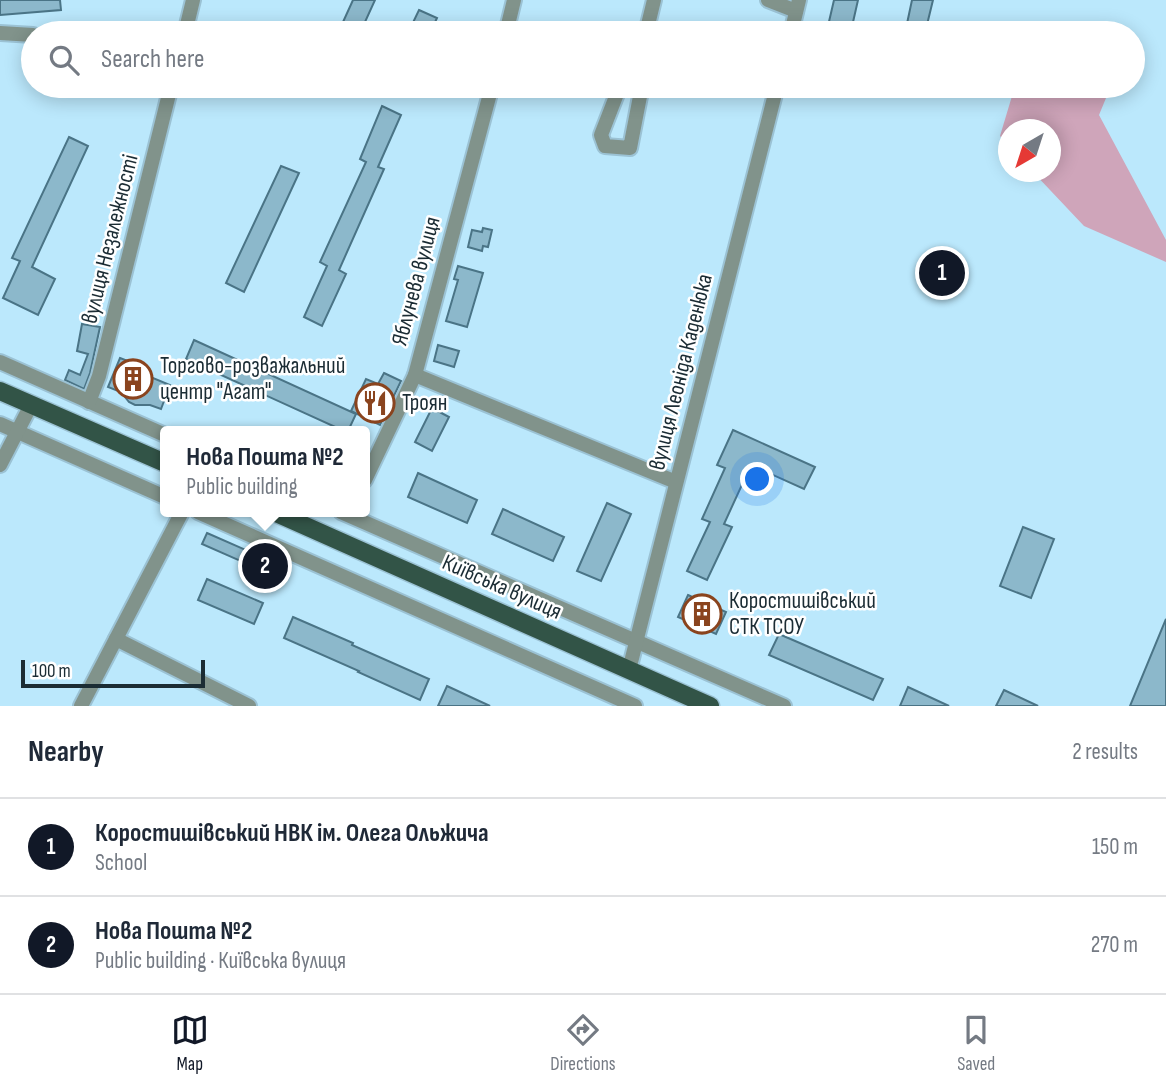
<!DOCTYPE html>
<html lang="en">
<head>
<meta charset="utf-8">
<style>
  body { margin:0; font-family:"Sofia Sans Condensed",sans-serif; background:#f6f6f7; color:#1f2937 }
  .compass { position:absolute; left:998px; top:119px; width:63px; height:63px; border-radius:50%; background:#fff; box-shadow:0 4px 18px #0003; rotate:219deg }
  .scale { position:absolute; left:21px; bottom:18px; width:184px; box-sizing:border-box; padding-left:7px; border:4px solid #1b2c34; border-top:0; font-size:19px; line-height:24px; white-space:nowrap; color:#1b2c34; -webkit-text-stroke:5px #fff; paint-order:stroke }
  .you { position:absolute; left:758px; top:480px; width:24px; height:24px; margin:-18px; border:5px solid #fff; border-radius:50%; background:#1a73e8; box-shadow:0 0 0 10px #1a73e833 }
  .badge { display:grid; place-items:center; width:46px; height:46px; border-radius:50%; background:#111827; color:#fff; font-size:23px; font-weight:700 }
  .pin { position:absolute; translate:-50% -50%; border:4px solid #fff; box-shadow:0 2px 7px #0006 }
  .popup { position:absolute; left:160px; top:426px; width:210px; height:91px; box-sizing:border-box; display:grid; place-content:center; border-radius:7px; background:#fff; filter:drop-shadow(0 2px 5px #0005); font-size:23px; white-space:nowrap; color:#747a83 }
  .popup b { font-size:26px; color:#1f2937 }
  .popup::after { content:''; position:absolute; left:50%; top:100%; margin-left:-14px; border:14px solid transparent; border-top-color:#fff }
  .list { margin:0; padding:0; list-style:none }
  h2 { display:flex; justify-content:space-between; align-items:center; height:91px; margin:0; padding:0 28px; font-size:30px }
  h2 small { font-size:23px; font-weight:400; color:#747a83 }
  .list li { display:grid; grid-template-columns:46px 1fr auto; gap:21px; align-items:center; box-sizing:border-box; height:98px; padding:0 28px; border-top:2px solid #e0e1e3 }
  .list b { display:block; font-size:26px; white-space:nowrap }
  .list p { margin:0; font-size:23px; white-space:nowrap; color:#747a83 }
  .list em { font-size:23px; font-style:normal; color:#747a83 }
  .icon { flex:none; width:38px; height:38px; fill:none; stroke:currentColor; stroke-width:2; stroke-linecap:round; stroke-linejoin:round }
  .map { position:relative; flex:none; width:1166px; height:706px; overflow:hidden }
  .search { position:absolute; background:#fff; box-shadow:0 4px 18px #0003; left:21px; right:21px; top:21px; height:77px; display:flex; align-items:center; gap:18px; box-sizing:border-box; padding:0 24px; border-radius:38px; color:#747a83; font-size:26px }
  .sheet { height:287px; background:#fff }
  nav { display:flex; justify-content:space-around; align-items:center; box-sizing:border-box; height:98px; border-top:2px solid #e0e1e3; background:#fff; font-size:19px; color:#747a83 }
  nav a { display:grid; justify-items:center; gap:4px }
  nav .on { color:#111827 }
  .map>svg:first-child { display:block }
  .green { fill:#cfa5ba }
  .building { fill:#8cb8cb; stroke:#4a7486; stroke-width:2 }
  .lines { fill:none; stroke-linecap:round; stroke-linejoin:round }
  .minor-casing { stroke:#9bc2d4; stroke-width:18 }
  .major-casing { stroke:#9bc2d4; stroke-width:21 }
  .minor { stroke:#81938b; stroke-width:14 }
  .major { stroke:#325447; stroke-width:18 }
  .labels { text-anchor:middle; dominant-baseline:central; stroke-width:5; stroke-linejoin:round; paint-order:stroke }
  .street-label { font-size:23px; fill:#1b2c34; stroke:#fff }
  .poi-label { font-size:23px; fill:#1b2c34; stroke:#fff; text-anchor:start }
</style>
</head>
<body>
<div class="map">
<svg width="1166" height="706" viewBox="0 0 1166 706">
  <rect width="100%" height="100%" fill="#bbe8fc"/>
  <path class="green" d="M1015 86H1111L1099 115 1166 240V262L1084 226 1033 172H1050V130H1009L1008 145 1000 136Z"/>
  <g class="building">
    <path d="M0 0H60L61 10 0 15Z"/>
    <path d="M353 0H375L360 33H338Z"/>
    <path d="M834 0H858L851 31 828 26Z"/>
    <path d="M912 0H933L925 33H905Z"/>
    <path d="M419 10 437 18 430 33H408Z"/>
    <path d="M382 106 401 115 378 167 384 169 339 270 346 274 322 326 304 317 327 266 320 262 366 162 360 159Z"/>
    <path d="M69 137 88 146 32 267 55 279 38 315 3 298 20 261 12 258Z"/>
    <path d="M281 166 299 173 244 292 226 283Z"/>
    <path d="M483 228 492 230 488 247 483 246 482 251 468 247 472 230 482 232Z"/>
    <path d="M458 266 483 273 467 327 446 321 458 280 454 279Z"/>
    <path d="M82 324 100 327 90 373 84 389 65 380 69 370 80 375 88 354 77 351Z"/>
    <path d="M194 340 356 414 348 431H344L186 359Z"/>
    <path d="M438 345 459 351 454 367 434 361Z"/>
    <path d="M120 358 133 363 131 369 170 385 161 409 150 405H135L129 402 121 392 108 387Z"/>
    <path d="M384 373 401 381 380 425 351 411 366 379 378 384Z"/>
    <path d="M432 408 449 417 432 451 415 442Z"/>
    <path d="M733 430 815 467 804 489 751 465 724 524 732 527 707 580 687 571 710 522 702 519 725 468 717 465Z"/>
    <path d="M418 473 477 500 467 523 408 497Z"/>
    <path d="M607 503 631 514 601 581 577 571Z"/>
    <path d="M503 509 564 537 553 561 492 534Z"/>
    <path d="M1023 527 1054 539 1031 598 1000 586Z"/>
    <path d="M207 533 273 562 268 573 202 544Z"/>
    <path d="M207 579 263 603 254 624 198 600Z"/>
    <path d="M688 595 726 612 716 634 678 617Z"/>
    <path d="M293 617 353 643 352 645 429 679 420 700 358 672 359 671 284 638Z"/>
    <path d="M1166 619V706H1130Z"/>
    <path d="M779 634 883 679 873 700 769 655Z"/>
    <path d="M447 686 490 706H438Z"/>
    <path d="M908 687 949 706H900Z"/>
    <path d="M1004 690 1038 706H996Z"/>
  </g>
  <g class="lines">
    <g class="minor-casing">
      <g id="minor">
        <path d="M768 0 796 11"/>
        <path d="M0 33 33 35"/>
        <path d="M185 33 193 0"/>
        <path d="M506 33 514 0"/>
        <path d="M646 33 654 0"/>
        <path d="M791 33 799 0"/>
        <path d="M620 86 601 135 605 146 630 148 642 86"/>
        <path d="M0 362 165 435"/>
        <path d="M415 375 676 482"/>
        <path d="M89 402 99 376 171 86"/>
        <path d="M0 424 165 497"/>
        <path d="M0 465 31 405"/>
        <path d="M365 480 415 375 492 86"/>
        <path d="M198 512 635 706"/>
        <path d="M341 512 784 706"/>
        <path d="M116 639 249 706"/>
        <path d="M629 670 777 86"/>
        <path d="M81 706 182 512"/>
      </g>
    </g>
    <g class="major-casing">
      <g id="major">
        <path d="M0 391 165 463"/>
        <path d="M274 512 710 706"/>
      </g>
    </g>
    <use href="#minor" class="minor"/>
    <use href="#major" class="major"/>
  </g>
  <defs>
    <g id="building-ring" transform="scale(2.0125)"><circle r="9.5" fill="#fff" stroke="#8a441e" stroke-width="1.5"/><path d="M-4-6H4V6H1V3H-1V6H-4ZM-2.5-4.3h1.7v1.8h-1.7ZM.8-4.3h1.7v1.8H.8ZM-2.5-1h1.7V.8h-1.7ZM.8-1h1.7V.8H.8Z" fill="#8a441e"/></g>
    <g id="restaurant-ring" transform="scale(2.0125)"><circle r="9.5" fill="#fff" stroke="#8a441e" stroke-width="1.5"/><path d="M-5-6h1v4h1v-4h1v4h1v-4h1v5L-1.5 .5V6h-2V.5L-5-1ZM5-6V6H3V1.5H1.5Q1.5-4 5-6Z" fill="#8a441e"/></g>
  </defs>
  <g fill-rule="evenodd">
    <use href="#building-ring" x="133" y="379"/>
    <use href="#restaurant-ring" x="375" y="403"/>
    <use href="#building-ring" x="702" y="614"/>
  </g>
  <g class="labels">
    <g class="street-label">
      <text transform="translate(110 239) rotate(-76)">вулиця Незалежності</text>
      <text transform="translate(416 281) rotate(-75)">Яблунева вулиця</text>
      <text transform="translate(681 372) rotate(-76)">вулиця Леоніда Каденюка</text>
      <text transform="translate(502 587) rotate(24)">Київська вулиця</text>
    </g>
    <g class="poi-label">
      <text x="160" y="366">Торгово-розважальний<tspan x="160" dy="26">центр "Агат"</tspan></text>
      <text x="402" y="403">Троян</text>
      <text x="729" y="601">Коростишівський<tspan x="729" dy="26">СТК ТСОУ</tspan></text>
    </g>
  </g>
</svg>
<svg class="compass" viewBox="-18 -18 36 36"><path d="M0-13l5 13h-10z" fill="#e53935"/><path d="M0 13l5-13h-10z" fill="#747a83"/></svg>
<div class="scale">100 m</div>
<div class="you"></div>
<div class="pin badge" style="left:942px;top:273px">1</div>
<div class="pin badge" style="left:265px;top:566px">2</div>
<div class="popup"><b>Нова Пошта №2</b>Public building</div>
<div class="search"><svg class="icon" aria-label="search" viewBox="0 0 24 24"><circle cx="10" cy="10" r="6"/><path d="M15 15l6 6"/></svg>Search here</div>
</div>
<section class="sheet">
<h2>Nearby<small>2 results</small></h2>
<ul class="list">
<li><span class="badge">1</span><div><b>Коростишівський НВК ім. Олега Ольжича</b><p>School</p></div><em>150 m</em></li>
<li><span class="badge">2</span><div><b>Нова Пошта №2</b><p>Public building · Київська вулиця</p></div><em>270 m</em></li>
</ul>
</section>
<nav>
<a class="on"><svg class="icon" aria-label="map" viewBox="0 0 24 24"><path d="M3 6l6-2 6 2 6-2v14l-6 2-6-2-6 2zM9 4v14M15 6v14"/></svg>Map</a>
<a><svg class="icon" aria-label="directions" viewBox="0 0 24 24"><path d="M12 3l9 9-9 9-9-9zM9 14v-3h6M13 9l2 2-2 2"/></svg>Directions</a>
<a><svg class="icon" aria-label="saved" viewBox="0 0 24 24"><path d="M7 4h10v16l-5-4-5 4z"/></svg>Saved</a>
</nav>
</body>
</html>
